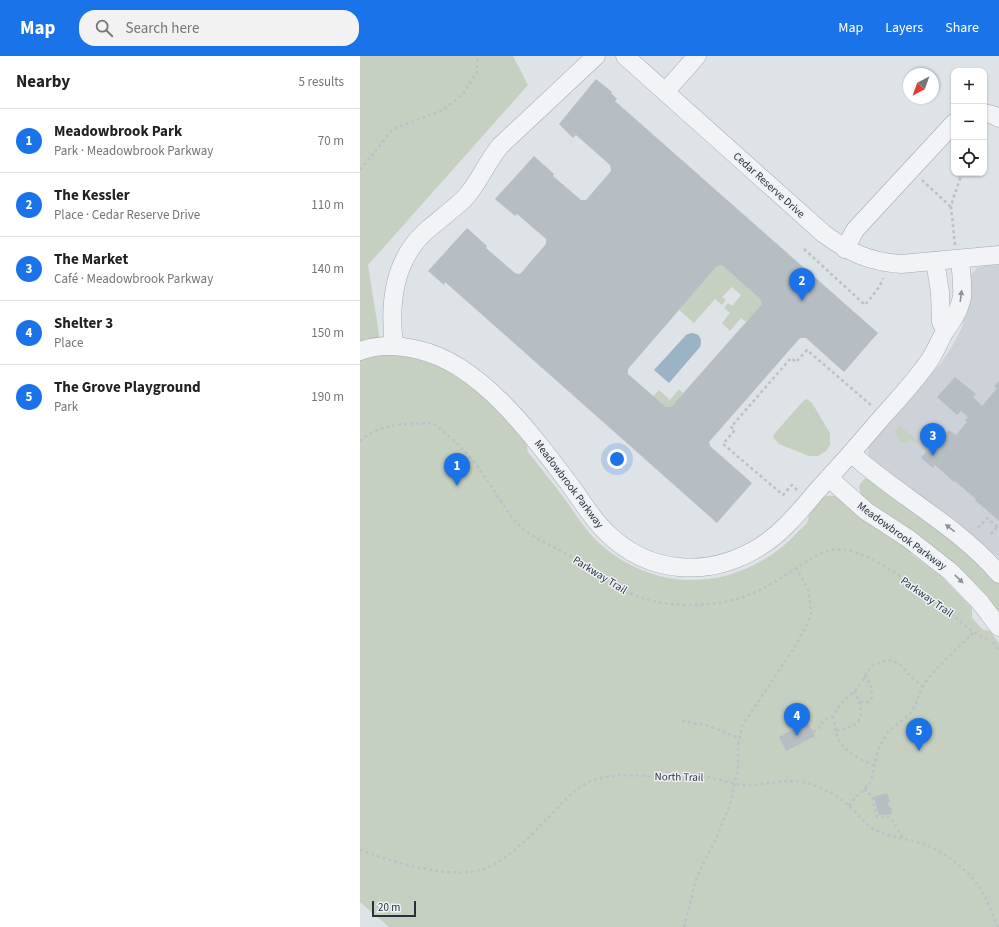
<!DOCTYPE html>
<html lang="en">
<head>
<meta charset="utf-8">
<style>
  body { margin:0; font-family:"Source Sans 3",sans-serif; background:#f2f2f2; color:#222 }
  .controls { position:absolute; right:12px; top:12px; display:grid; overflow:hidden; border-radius:8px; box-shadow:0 1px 3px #0004 }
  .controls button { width:36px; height:36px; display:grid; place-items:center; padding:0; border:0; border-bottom:1px solid #e0e0e0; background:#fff; color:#222; font:20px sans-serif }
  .compass { position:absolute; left:543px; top:12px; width:36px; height:36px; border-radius:50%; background:#fff; box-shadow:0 1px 3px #0004; rotate:221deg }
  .scale { position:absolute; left:12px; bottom:10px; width:44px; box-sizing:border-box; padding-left:4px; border:2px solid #28323d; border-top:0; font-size:11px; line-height:14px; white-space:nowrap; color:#28323d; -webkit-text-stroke:3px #eef1f5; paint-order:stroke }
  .you { position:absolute; left:257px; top:403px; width:14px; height:14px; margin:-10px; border:3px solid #fff; border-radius:50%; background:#1a73e8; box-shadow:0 0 0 6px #1a73e833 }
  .badge { display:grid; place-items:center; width:26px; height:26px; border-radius:50%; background:#1a73e8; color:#fff; font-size:13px; font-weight:700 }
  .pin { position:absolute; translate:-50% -33px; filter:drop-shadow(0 1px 2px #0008) }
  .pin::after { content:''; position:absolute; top:21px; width:14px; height:12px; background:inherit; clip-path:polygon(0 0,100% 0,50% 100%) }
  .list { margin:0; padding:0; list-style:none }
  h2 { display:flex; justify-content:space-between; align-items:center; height:52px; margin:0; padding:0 16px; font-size:17px }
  h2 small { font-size:13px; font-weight:400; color:#767676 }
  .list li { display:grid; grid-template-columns:26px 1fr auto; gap:12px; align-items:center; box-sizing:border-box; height:64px; padding:0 16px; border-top:1px solid #e0e0e0 }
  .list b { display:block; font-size:15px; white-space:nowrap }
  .list p { margin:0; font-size:13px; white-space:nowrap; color:#767676 }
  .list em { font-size:13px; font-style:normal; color:#767676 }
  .icon { flex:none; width:22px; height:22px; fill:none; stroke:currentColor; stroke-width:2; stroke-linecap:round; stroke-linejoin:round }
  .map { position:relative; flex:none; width:639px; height:871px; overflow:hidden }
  header { display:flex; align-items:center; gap:24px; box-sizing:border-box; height:56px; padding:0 20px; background:#1a73e8; color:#fff }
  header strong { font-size:19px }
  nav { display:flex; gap:22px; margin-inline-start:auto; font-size:14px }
  .search { width:280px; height:36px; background:#f2f2f2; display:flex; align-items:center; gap:10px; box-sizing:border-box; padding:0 14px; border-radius:16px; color:#767676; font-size:15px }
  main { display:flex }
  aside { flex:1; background:#fff }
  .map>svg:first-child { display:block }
  .built { fill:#cdd2d9 }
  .green { fill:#c6d0c0 }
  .water { fill:#9bb4c5 }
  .building { fill:#b6bdc3; fill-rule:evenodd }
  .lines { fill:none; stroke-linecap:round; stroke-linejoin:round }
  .minor-casing { stroke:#a4aab1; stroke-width:19 }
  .path { stroke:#bdc1c6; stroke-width:2.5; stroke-dasharray:3 3; stroke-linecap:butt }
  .minor { stroke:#f1f3f6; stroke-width:18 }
  .oneway { fill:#8c929a }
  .labels { text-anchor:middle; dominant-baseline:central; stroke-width:3; stroke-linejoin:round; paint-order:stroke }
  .street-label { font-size:11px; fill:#28323d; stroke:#eef1f5 }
</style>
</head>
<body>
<header>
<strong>Map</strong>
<div class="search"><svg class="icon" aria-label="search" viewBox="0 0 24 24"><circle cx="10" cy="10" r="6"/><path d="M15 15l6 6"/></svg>Search here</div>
<nav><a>Map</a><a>Layers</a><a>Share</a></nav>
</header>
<main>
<aside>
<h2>Nearby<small>5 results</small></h2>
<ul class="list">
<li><span class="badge">1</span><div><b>Meadowbrook Park</b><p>Park · Meadowbrook Parkway</p></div><em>70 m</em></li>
<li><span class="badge">2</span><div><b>The Kessler</b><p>Place · Cedar Reserve Drive</p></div><em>110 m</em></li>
<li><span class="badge">3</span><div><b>The Market</b><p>Café · Meadowbrook Parkway</p></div><em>140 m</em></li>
<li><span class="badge">4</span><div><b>Shelter 3</b><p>Place</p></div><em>150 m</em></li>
<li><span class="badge">5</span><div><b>The Grove Playground</b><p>Park</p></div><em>190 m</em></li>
</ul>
</aside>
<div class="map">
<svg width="639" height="871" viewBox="0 0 639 871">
  <rect width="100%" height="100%" fill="#dee3e7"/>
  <path class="built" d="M639 209V502L598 467 545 429 521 415 509 401 508 396 509 390 513 385 581 307 591 292 602 272 605 258 610 220 617 212 623 210Z"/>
  <g class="green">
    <path d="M0 0H153L168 29 8 209 22 297H38L90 313 124 340 166 386 168 396C180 411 192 426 204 442 215 457 225 474 239 487 288 531 353 536 408 501 423 492 435 479 447 467 449 463 448 461 449 457 450 455 454 451 455 449 463 441 467 438 478 441L550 490 551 498 581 520 612 552V562L622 573 630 575 639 587V871H29L0 846Z"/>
    <path d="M362 209 400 243 402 248 386 266 381 262 370 275 362 267 370 257 364 252 368 247 372 250 381 239 372 231 362 241 366 244 362 249 355 243 334 267 319 254 357 210Z"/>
    <path d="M319 333 323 337 311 351H306L293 340 299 334 310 344Z"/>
    <path d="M447 343 452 347 470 377V389L466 395 458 400H449L419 388 413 381 415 377 443 345Z"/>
    <path d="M538 368 559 386 557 388 550 383 549 385 542 386 535 379Z"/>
    <path d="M577 372 585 378 573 392 571 390 564 398 565 385Z"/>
    <path d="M508 422 589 479 639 526V560L501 439 499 430 504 423Z"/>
  </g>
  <path class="water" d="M331 277C339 277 343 283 340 291L309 327 294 314 326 279Z"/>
  <g class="building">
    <path d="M236 23 252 36 251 37 257 43 255 45 518 277 484 316 446 282H440L349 386 350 390 392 427 357 467 85 226 84 229 68 215 107 172 127 190 126 192 155 217 160 218 186 188V183L157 158 155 160 135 143 174 100 194 118 193 120 221 144H226L251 115 250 109 216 79 213 82 199 68ZM362 209 400 243 402 248 311 351H306L268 318V313L357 210Z"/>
    <path d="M595 321 616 338 613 341 622 350 637 332 634 330 639 325V465L615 444 616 443 595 425 594 426 575 409 573 412 561 402 571 390 573 392 589 374 596 379 607 366 605 364 608 361 601 355 597 359 577 341Z"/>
    <path d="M448 666 455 680 426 695 419 681Z"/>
    <path d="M527 737 530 745 528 747 529 751H531L532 758 519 759 514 741Z"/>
  </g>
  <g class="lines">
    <g class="minor-casing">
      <g id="minor">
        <path d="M265 0 464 178C489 196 509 206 541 208L639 199"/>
        <path d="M305 36 337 0"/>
        <path d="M624 57 633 59 639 62"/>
        <path d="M485 193 495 174 594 67"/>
        <path d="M575 205 580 236 581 266 585 273"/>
        <path d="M34 289C29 248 33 204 67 174 79 164 92 154 104 143 119 127 126 107 140 90L236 0"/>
        <path d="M0 295C20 288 38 289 59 294 121 308 174 381 210 429 222 445 232 463 247 477 290 519 350 522 401 490 423 476 439 456 456 436 479 411 502 385 524 359 540 341 558 322 571 302 576 294 580 284 585 275 587 272 590 269 592 265 597 258 600 250 602 241 603 228 601 216 600 203"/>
        <path d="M491 397C538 440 597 469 639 518"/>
        <path d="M469 422 506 455 549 483 591 516 620 546 639 571"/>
      </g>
    </g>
    <g class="path">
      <path d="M0 114 33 73 83 54 103 38 117 16 118 0"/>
      <path d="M562 124 591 151"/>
      <path d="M595 189 591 151 593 143 602 117"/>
      <path d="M444 193 505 249C512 240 520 232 523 222"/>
      <path d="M0 385C21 366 47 368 73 367 93 383 111 399 124 420 135 435 144 452 156 466 170 482 192 489 210 500 231 512 250 529 272 538 303 552 348 552 380 542 400 536 418 524 436 512 452 502 467 490 487 494 514 499 563 535 584 552 599 563 610 577 627 583"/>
      <path d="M437 434 432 429 423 439 363 388 375 374 371 371 431 302 436 306 447 294 512 350"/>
      <path d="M618 472 627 462 639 472"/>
      <path d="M631 478 637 471"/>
      <path d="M633 586 639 595"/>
      <path d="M500 646H509L512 642 511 628 504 621"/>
      <path d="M473 660C475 667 475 676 478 682 484 696 501 704 514 709"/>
      <path d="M322 665 349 670 379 682"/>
      <path d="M476 675C505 669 505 659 495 635"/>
      <path d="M453 676 459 672 464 664 473 660 480 649 484 644 495 635 512 610 521 606 529 604 536 606 542 610 551 621 563 631"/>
      <path d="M504 733 512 740 517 761H530L544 783"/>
      <path d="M489 750 492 745 510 728 519 691 528 676 550 658 555 650 561 633 569 621 584 605 613 577"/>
      <path d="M0 794C34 806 99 828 133 809 153 798 170 780 186 764 203 747 213 731 237 723 265 715 293 722 321 723 330 724 339 721 347 721 361 723 373 729 387 729 409 729 431 720 453 729 466 734 480 741 490 751 498 758 506 769 515 774 529 781 546 782 561 787 586 796 609 814 623 837 629 848 633 860 638 871"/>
      <path d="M324 871 336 824 344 806 355 785 370 748 378 713V690L382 670 436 589 448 567 451 558 449 535 436 512"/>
    </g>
    <use href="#minor" class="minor"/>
  </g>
  <defs><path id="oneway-solid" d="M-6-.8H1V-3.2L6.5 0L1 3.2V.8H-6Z"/></defs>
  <g class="oneway">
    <use href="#oneway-solid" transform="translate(601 240) rotate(-82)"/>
    <use href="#oneway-solid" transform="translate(590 472) rotate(-142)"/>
    <use href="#oneway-solid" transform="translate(599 523) rotate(44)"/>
  </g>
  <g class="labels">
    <g class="street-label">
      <text transform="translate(409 129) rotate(42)">Cedar Reserve Drive</text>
      <text transform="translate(209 428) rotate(53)">Meadowbrook Parkway</text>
      <text transform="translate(542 480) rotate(36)">Meadowbrook Parkway</text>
      <text transform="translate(240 519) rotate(32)">Parkway Trail</text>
      <text transform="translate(567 541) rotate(35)">Parkway Trail</text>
      <text transform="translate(319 721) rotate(1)">North Trail</text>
    </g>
  </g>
</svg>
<div class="controls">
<button>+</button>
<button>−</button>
<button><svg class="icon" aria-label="locate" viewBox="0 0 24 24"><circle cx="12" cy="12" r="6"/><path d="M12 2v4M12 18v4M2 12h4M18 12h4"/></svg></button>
</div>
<svg class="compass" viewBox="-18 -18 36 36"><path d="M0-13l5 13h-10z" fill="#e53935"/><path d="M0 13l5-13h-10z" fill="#767676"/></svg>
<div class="scale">20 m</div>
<div class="you"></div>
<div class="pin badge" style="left:97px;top:430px">1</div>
<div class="pin badge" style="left:442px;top:245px">2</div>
<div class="pin badge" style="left:573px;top:400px">3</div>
<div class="pin badge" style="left:437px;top:680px">4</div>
<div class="pin badge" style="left:559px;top:695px">5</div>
</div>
</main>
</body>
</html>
